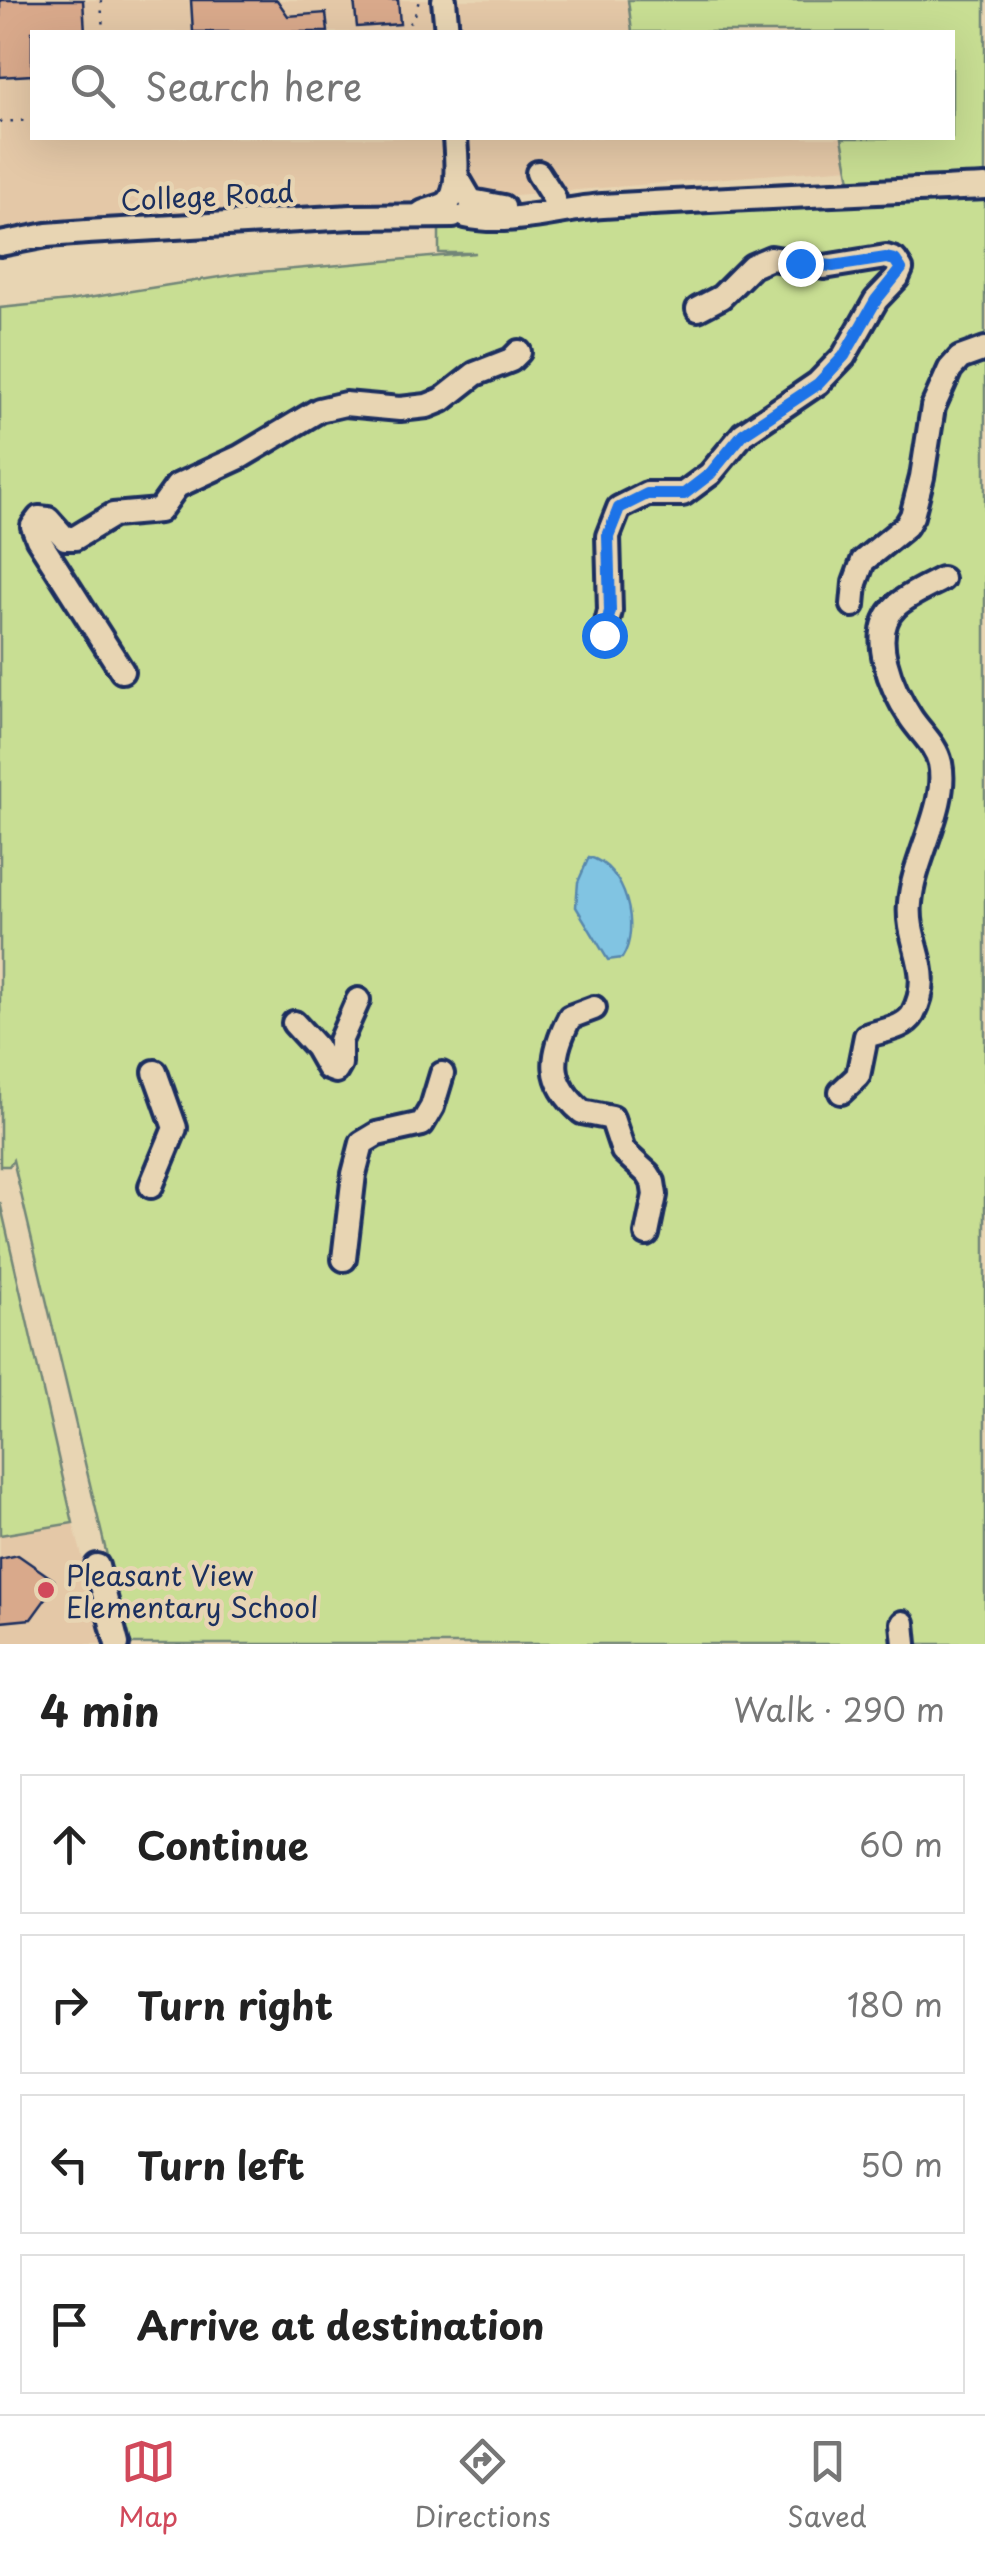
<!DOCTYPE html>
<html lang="en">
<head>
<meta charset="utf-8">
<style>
  body { margin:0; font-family:"Playpen Sans",sans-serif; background:#f6f6f6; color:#222 }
  .stop { position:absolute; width:30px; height:30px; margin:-22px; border:8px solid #1a73e8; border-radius:50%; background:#fff }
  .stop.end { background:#1a73e8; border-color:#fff; box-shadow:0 2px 10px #0008 }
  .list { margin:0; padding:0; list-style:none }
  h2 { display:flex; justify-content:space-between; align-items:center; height:130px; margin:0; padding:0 40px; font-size:42px }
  h2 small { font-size:32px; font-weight:400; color:#767676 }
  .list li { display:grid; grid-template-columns:65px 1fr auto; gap:30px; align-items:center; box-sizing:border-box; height:140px; margin:0 20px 20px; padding:0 20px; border:2px solid #e0e0e0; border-radius:0px }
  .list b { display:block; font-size:38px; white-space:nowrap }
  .list em { font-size:32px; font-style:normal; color:#767676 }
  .icon { flex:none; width:55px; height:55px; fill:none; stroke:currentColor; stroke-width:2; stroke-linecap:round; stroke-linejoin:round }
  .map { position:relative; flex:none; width:985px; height:1644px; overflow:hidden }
  .search { position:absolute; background:#fff; box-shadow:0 10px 40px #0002; left:30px; right:30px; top:30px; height:110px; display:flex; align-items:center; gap:25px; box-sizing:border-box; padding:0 35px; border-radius:0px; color:#767676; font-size:38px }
  .sheet { height:770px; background:#fff }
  nav { display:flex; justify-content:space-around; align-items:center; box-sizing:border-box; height:140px; border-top:2px solid #e0e0e0; background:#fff; font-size:28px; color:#767676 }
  nav a { display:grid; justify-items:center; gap:5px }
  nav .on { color:#d1495b }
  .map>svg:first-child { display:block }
  .built { fill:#e4c8a7; fill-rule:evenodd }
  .green { fill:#c8de93; stroke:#728678; stroke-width:2.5 }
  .water { fill:#81c4e2; stroke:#5888ad; stroke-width:2.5 }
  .building { fill:#d9a98b; stroke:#1b2f5e; stroke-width:2.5 }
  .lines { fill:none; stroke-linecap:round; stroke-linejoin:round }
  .minor-casing { stroke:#1b2f5e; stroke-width:30 }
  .path { stroke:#1b2f5e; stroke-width:2.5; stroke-dasharray:2.5 8; stroke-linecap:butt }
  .minor { stroke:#e8d5b3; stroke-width:22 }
  .route { stroke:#1a73e8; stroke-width:12 }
  .poi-dot { fill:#d1495b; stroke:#e8d5b3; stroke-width:4 }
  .labels { text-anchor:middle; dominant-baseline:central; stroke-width:9; stroke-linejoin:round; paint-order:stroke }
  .street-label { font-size:28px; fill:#1b2f5e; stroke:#e8d5b3 }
  .poi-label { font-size:28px; fill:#1b2f5e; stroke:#e8d5b3; text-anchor:start }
</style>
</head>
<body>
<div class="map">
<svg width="985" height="1644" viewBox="0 0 985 1644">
  <rect width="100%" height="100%" fill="#e8d5b3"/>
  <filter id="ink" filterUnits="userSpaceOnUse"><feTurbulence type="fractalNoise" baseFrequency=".01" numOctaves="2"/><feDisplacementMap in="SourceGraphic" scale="20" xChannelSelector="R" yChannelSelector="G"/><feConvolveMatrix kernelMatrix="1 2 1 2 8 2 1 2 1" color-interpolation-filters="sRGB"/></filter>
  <g filter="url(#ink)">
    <g class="built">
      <path d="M0 0H985V157L332 210 37 226 0 233ZM32 32H952V138H32Z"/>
      <path d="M73 1523 106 1644H0V1535Z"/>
    </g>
    <g class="green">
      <path d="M628 0H985V1644H128L13 1160 9 1166H0V308L69 301 238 274 476 253H439V224L853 196 842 138H952V32H632Z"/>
      <path d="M0 1202 73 1523 0 1535Z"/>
    </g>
    <path class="water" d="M589 857C626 866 641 929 622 958L608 960 576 907 578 882Z"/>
    <g class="building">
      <path d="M0 0H83L85 32H32V75L0 77Z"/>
      <path d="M191 0H277L288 16 326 13 328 32H193Z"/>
      <path d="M354 0H398L400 24 357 27Z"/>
      <path d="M18 1555 54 1580 55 1586 31 1619 0 1622V1559Z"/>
    </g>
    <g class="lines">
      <g class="minor-casing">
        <g id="minor">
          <path d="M444 0 447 32"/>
          <path d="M538 173 554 198 555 212"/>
          <path d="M457 177 471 201 503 207"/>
          <path d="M422 213C429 209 440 208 446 204 461 193 456 154 455 138"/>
          <path d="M466 216C510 226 559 209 603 206 730 198 858 193 985 187"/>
          <path d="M0 244 47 235 87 232 352 217 453 216"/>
          <path d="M853 605 855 583 863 561 906 526 912 516 922 477 933 407 950 369 960 358 985 349"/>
          <path d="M604 635 610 611 608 536 619 508 647 494H683L710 474 743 434 818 383 844 356 876 300 897 278 901 269 895 260 886 257 824 267 771 258 752 266 721 297 698 309"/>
          <path d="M122 671 38 539 33 526 39 518 48 519 65 538H75L113 515 159 511 177 486 240 457 319 410 345 404 400 409 427 406 442 400 475 374 511 360 519 352"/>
          <path d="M594 1008 570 1017C550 1056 547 1082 582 1112L612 1118 623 1151 648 1174 653 1182 655 1195 647 1234"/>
          <path d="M294 1023 316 1047 328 1068 336 1071 340 1064V1041L358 1000"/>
          <path d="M841 1092 858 1076 866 1036C882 1030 904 1029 913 1014 936 970 906 945 910 903 913 859 949 805 940 763 936 745 921 733 911 718 893 691 866 634 896 606 908 595 927 587 942 579"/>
          <path d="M151 1186 175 1128 155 1072"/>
          <path d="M344 1259 354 1174 362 1143 377 1134 422 1124 432 1107 442 1074"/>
          <path d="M97 1566 117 1644"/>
          <path d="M903 1623 905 1644"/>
        </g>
      </g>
      <g class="path">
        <path d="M101 0 103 32"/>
        <path d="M403 32 415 15 419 0"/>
        <path d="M0 122 32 120"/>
      </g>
      <use href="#minor" class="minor"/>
    </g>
  </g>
  <g class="lines" filter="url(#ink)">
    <path class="route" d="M604 635 610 611 608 536 619 508 647 494H684L710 474 743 434 818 384 844 356 876 300 901 269 895 260 886 258 833 266 800 263"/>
  </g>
  <circle class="poi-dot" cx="46" cy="1590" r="10"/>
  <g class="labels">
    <g class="street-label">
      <text transform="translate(207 195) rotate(-3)">College Road</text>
    </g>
    <g class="poi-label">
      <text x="66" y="1574">Pleasant View<tspan x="66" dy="32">Elementary School</tspan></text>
    </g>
  </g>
</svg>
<div class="stop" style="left:604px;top:635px"></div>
<div class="stop end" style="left:800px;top:263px"></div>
<div class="search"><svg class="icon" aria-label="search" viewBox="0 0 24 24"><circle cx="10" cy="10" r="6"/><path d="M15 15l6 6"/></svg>Search here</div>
</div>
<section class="sheet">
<h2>4 min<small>Walk · 290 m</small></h2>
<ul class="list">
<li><svg class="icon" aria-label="ahead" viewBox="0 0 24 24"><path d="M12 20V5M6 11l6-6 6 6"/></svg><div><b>Continue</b></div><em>60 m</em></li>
<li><svg class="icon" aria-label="right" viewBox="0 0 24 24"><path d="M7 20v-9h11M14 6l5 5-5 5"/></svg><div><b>Turn right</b></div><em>180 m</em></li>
<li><svg class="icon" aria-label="left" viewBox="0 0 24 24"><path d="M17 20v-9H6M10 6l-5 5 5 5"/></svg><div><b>Turn left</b></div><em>50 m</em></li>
<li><svg class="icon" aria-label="arrive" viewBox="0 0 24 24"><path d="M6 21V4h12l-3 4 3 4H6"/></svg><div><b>Arrive at destination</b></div></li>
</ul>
</section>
<nav>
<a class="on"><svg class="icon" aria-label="map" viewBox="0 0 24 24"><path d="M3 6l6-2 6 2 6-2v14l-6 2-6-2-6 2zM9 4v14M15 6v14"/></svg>Map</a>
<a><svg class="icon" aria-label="directions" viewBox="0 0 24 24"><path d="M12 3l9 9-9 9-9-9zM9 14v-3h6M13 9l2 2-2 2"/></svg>Directions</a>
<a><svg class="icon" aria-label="saved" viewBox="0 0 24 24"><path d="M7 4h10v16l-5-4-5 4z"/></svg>Saved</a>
</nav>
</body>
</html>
